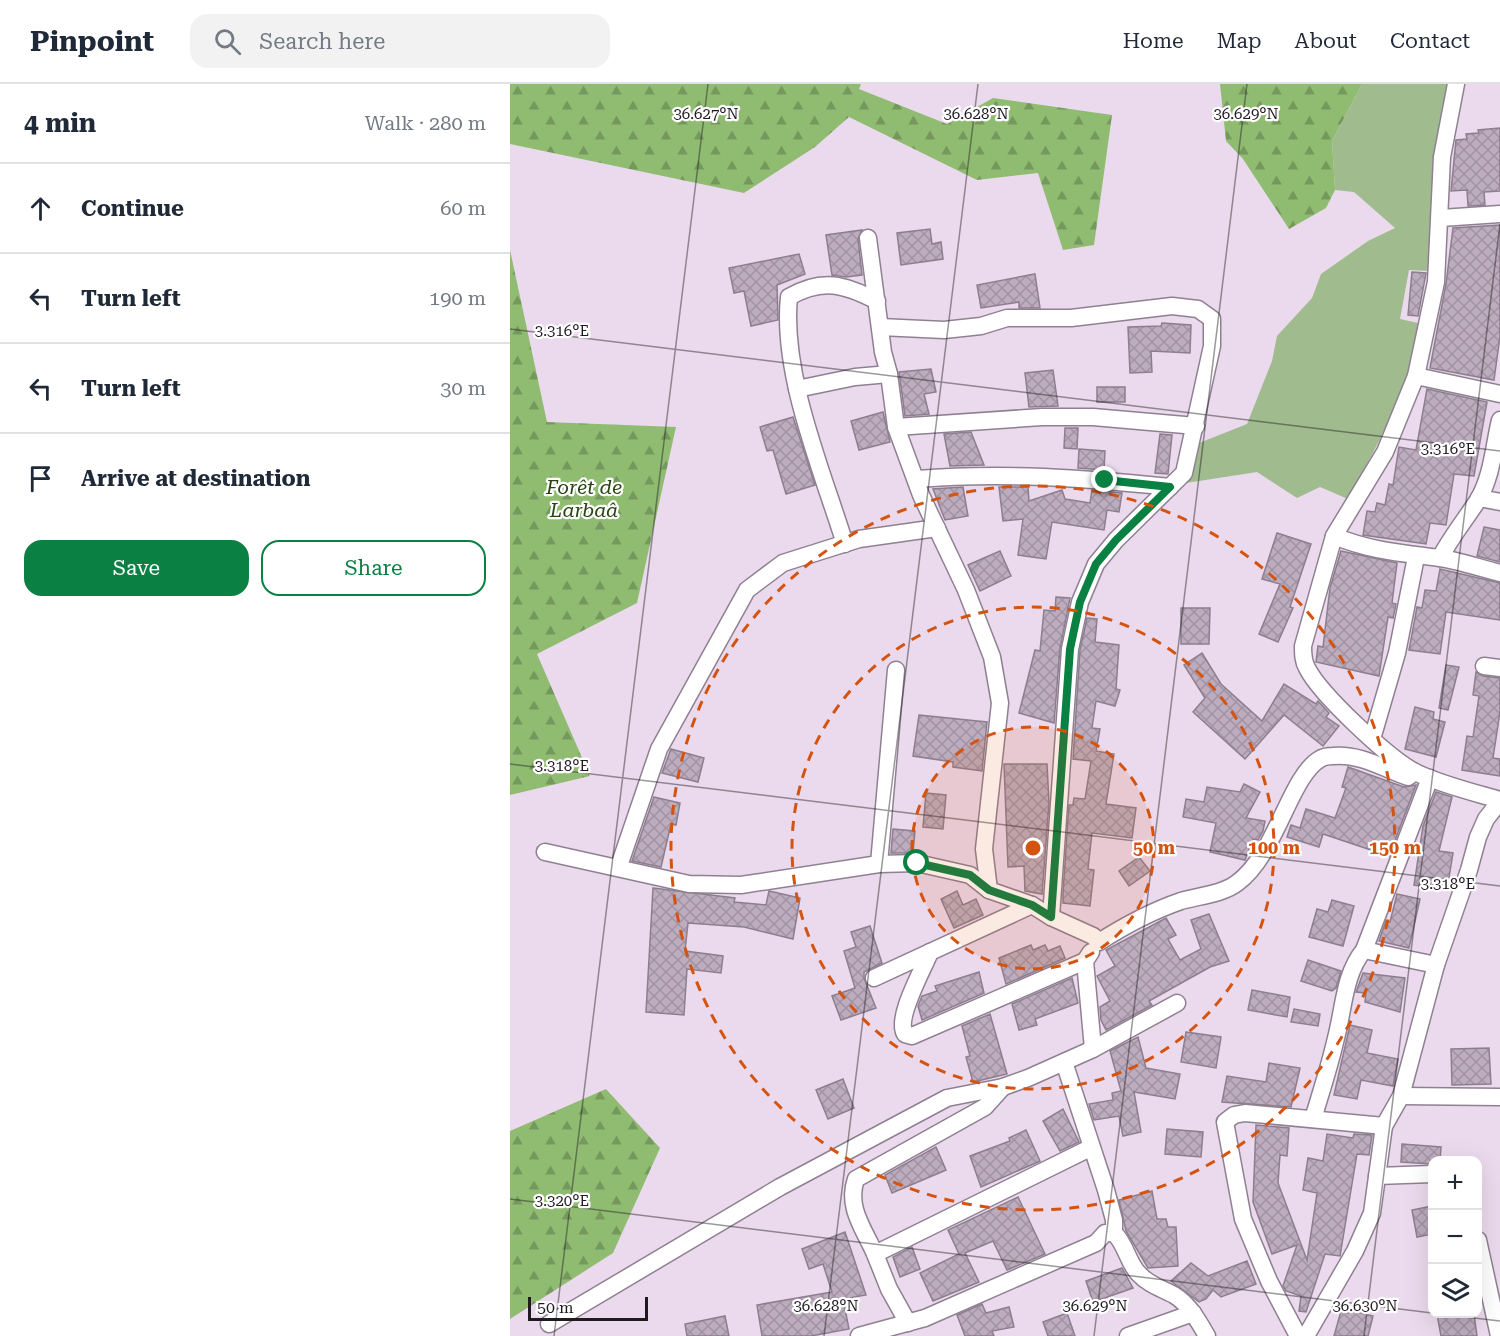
<!DOCTYPE html>
<html lang="en">
<head>
<meta charset="utf-8">
<style>
  body { margin:0; font-family:"Roboto Serif",serif; background:#f2f2f3; color:#1f2937 }
  .controls { position:absolute; right:18px; bottom:18px; display:grid; overflow:hidden; border-radius:12px; box-shadow:0 6px 24px #0002 }
  .controls button { width:54px; height:54px; display:grid; place-items:center; padding:0; border:0; border-bottom:2px solid #e0e1e3; background:#fff; color:#1f2937; font:30px sans-serif }
  .scale { position:absolute; left:18px; bottom:15px; width:120px; box-sizing:border-box; padding-left:6px; border:3px solid #201a20; border-top:0; font-size:16px; line-height:21px; white-space:nowrap; color:#201a20; -webkit-text-stroke:4px #fff; paint-order:stroke }
  .stop { position:absolute; width:18px; height:18px; margin:-14px; border:4px solid #0b8043; border-radius:50%; background:#fff }
  .stop.end { background:#0b8043; border-color:#fff; box-shadow:0 2px 6px #0008 }
  .list { margin:0; padding:0; list-style:none }
  h2 { display:flex; justify-content:space-between; align-items:center; height:78px; margin:0; padding:0 24px; font-size:26px }
  h2 small { font-size:20px; font-weight:400; color:#747a83 }
  .list li { display:grid; grid-template-columns:39px 1fr auto; gap:18px; align-items:center; box-sizing:border-box; height:90px; padding:0 24px; border-top:2px solid #e0e1e3 }
  .list b { display:block; font-size:22px; white-space:nowrap }
  .list em { font-size:20px; font-style:normal; color:#747a83 }
  .actions { display:flex; gap:12px; padding:18px 24px }
  .actions a { flex:1; padding:14px 0; border:2px solid #0b8043; border-radius:18px; text-align:center; font-size:21px; color:#0b8043 }
  .actions .main { background:#0b8043; color:#fff }
  .icon { flex:none; width:33px; height:33px; fill:none; stroke:currentColor; stroke-width:2; stroke-linecap:round; stroke-linejoin:round }
  .map { position:relative; flex:none; width:990px; height:1252px; overflow:hidden }
  header { display:flex; align-items:center; gap:36px; box-sizing:border-box; height:84px; padding:0 30px; background:#fff; border-bottom:2px solid #e0e1e3 }
  header strong { font-size:28px }
  nav { display:flex; gap:33px; margin-inline-start:auto; font-size:21px }
  .search { width:420px; height:54px; background:#f2f2f3; display:flex; align-items:center; gap:15px; box-sizing:border-box; padding:0 21px; border-radius:18px; color:#747a83; font-size:22px }
  main { display:flex }
  aside { flex:1; background:#fff }
  .map>svg:first-child { display:block }
  .green { fill:#a0bc8e }
  .forest { fill:url(#forest-firs) }
  .building { fill:url(#building-cross-hatch); stroke:#8d7e8f; stroke-width:1.5 }
  .lines { fill:none; stroke-linecap:round; stroke-linejoin:round }
  .minor-casing { stroke:#8f8091; stroke-width:19 }
  .minor { stroke:#fff; stroke-width:16 }
  .route { stroke:#0b8043; stroke-width:8 }
  .ticks { fill:none; stroke:#201a20; stroke-width:1.5; stroke-opacity:0.45 }
  .ring { fill:none; stroke:#d4530e; stroke-width:3; stroke-dasharray:10 8 }
  .labels { text-anchor:middle; dominant-baseline:central; stroke-width:4.5; stroke-linejoin:round; paint-order:stroke }
  .park-label { font-size:20px; font-style:italic; fill:#294511; stroke:#fff }
  .ticks-label { font-size:15px; text-anchor:middle; fill:#201a20; stroke:#fff; stroke-width:4.5; stroke-linejoin:round; paint-order:stroke }
  .centre { fill:#d4530e; stroke:#fff; stroke-width:3 }
  .ring-label { font-size:18px; text-anchor:middle; font-weight:bold; fill:#d4530e; stroke:#fff; stroke-width:4.5; stroke-linejoin:round; paint-order:stroke }
</style>
</head>
<body>
<header>
<strong>Pinpoint</strong>
<div class="search"><svg class="icon" aria-label="search" viewBox="0 0 24 24"><circle cx="10" cy="10" r="6"/><path d="M15 15l6 6"/></svg>Search here</div>
<nav><a>Home</a><a>Map</a><a>About</a><a>Contact</a></nav>
</header>
<main>
<aside>
<h2>4 min<small>Walk · 280 m</small></h2>
<ul class="list">
<li><svg class="icon" aria-label="ahead" viewBox="0 0 24 24"><path d="M12 20V5M6 11l6-6 6 6"/></svg><div><b>Continue</b></div><em>60 m</em></li>
<li><svg class="icon" aria-label="left" viewBox="0 0 24 24"><path d="M17 20v-9H6M10 6l-5 5 5 5"/></svg><div><b>Turn left</b></div><em>190 m</em></li>
<li><svg class="icon" aria-label="left" viewBox="0 0 24 24"><path d="M17 20v-9H6M10 6l-5 5 5 5"/></svg><div><b>Turn left</b></div><em>30 m</em></li>
<li><svg class="icon" aria-label="arrive" viewBox="0 0 24 24"><path d="M6 21V4h12l-3 4 3 4H6"/></svg><div><b>Arrive at destination</b></div></li>
</ul>
<div class="actions"><a class="main">Save</a><a>Share</a></div>
</aside>
<div class="map">
<svg width="990" height="1252" viewBox="0 0 990 1252">
  <defs>
    <pattern id="forest-firs" width="22" height="20" patternUnits="userSpaceOnUse" patternTransform="scale(1.5)"><rect width="22" height="20" fill="#90bc72"/><path d="M5 1l3.5 6h-7zM16 11l3.5 6h-7z" fill="#75985d"/></pattern>
    <pattern id="building-cross-hatch" width="8" height="8" patternUnits="userSpaceOnUse" patternTransform="scale(1.5)"><rect width="8" height="8" fill="#bcacbe"/><path d="M0 0l8 8M0 8l8-8" fill="none" stroke="#a193a3"/></pattern>
  </defs>
  <rect width="100%" height="100%" fill="#ebdaed"/>
  <path class="green" d="M852 0H940L923 77 920 187 899 186 890 235 908 239C900 305 869 358 838 415L810 403 787 414 747 388 676 399 689 359 737 340 762 277 767 252 802 214 811 190 858 157 885 144 844 108 825 106 822 57Z"/>
  <g class="forest">
    <path d="M0 0H351L349 5 437 40 483 14 602 31 584 161 553 166 528 89 467 96 339 33 305 63 234 109 0 60Z"/>
    <path d="M710 0H852L822 57 825 106 816 124 779 145 733 75 716 57Z"/>
    <path d="M0 166 37 338 166 343 127 519 27 570 80 692 0 711Z"/>
    <path d="M96 1005 150 1064 103 1169 0 1235V1047Z"/>
  </g>
  <g class="building">
    <path d="M990 44V107L974 108 975 121 958 122 957 106 941 107 946 56 957 55 956 50 969 49 968 46Z"/>
    <path d="M990 141V252L984 296 920 284 936 200 943 144Z"/>
    <path d="M420 145 422 160 431 158 433 175 391 181 387 149Z"/>
    <path d="M352 146 348 155 352 191 336 193 322 191 316 151Z"/>
    <path d="M289 170 295 190 267 201 268 236 241 242 234 207 224 209 219 184Z"/>
    <path d="M902 188 916 189 908 232 898 231Z"/>
    <path d="M525 190 530 224H509V218L471 224 467 201Z"/>
    <path d="M652 239 681 241 680 269 641 267 642 288 620 289 618 243 651 242Z"/>
    <path d="M421 285 426 308 414 310 419 330 395 332 389 288Z"/>
    <path d="M543 286 548 322 519 323 515 289Z"/>
    <rect x="587" y="303" width="28" height="15"/>
    <path d="M917 305 977 318 964 392 944 390 936 441 920 439 916 460 853 451 857 427 865 428 867 419 875 421 879 400 883 401 889 363 906 366Z"/>
    <path d="M373 328 380 358 349 366 341 337Z"/>
    <path d="M283 333 305 401 276 410 263 366 257 367 250 343Z"/>
    <path d="M555 344H568L567 365 554 364Z"/>
    <path d="M461 348 474 381 440 382 434 350Z"/>
    <path d="M650 350 662 351 658 390 645 389Z"/>
    <path d="M569 365 595 367 594 386 568 384Z"/>
    <path d="M453 403 458 432 435 436 423 405Z"/>
    <path d="M489 403H518L519 417 552 406 555 415 580 419 582 406 612 409 609 428 597 426 594 446 542 438 536 475 508 471 513 435 493 437Z"/>
    <path d="M974 443 990 446V478L967 472Z"/>
    <path d="M767 449 801 460 780 523 783 524 768 558 749 550 770 500 752 495Z"/>
    <path d="M490 467 501 492 470 507 458 481Z"/>
    <path d="M831 467 887 479 882 519 886 520 883 534 878 533 869 592 806 578 808 562 813 563 820 504Z"/>
    <path d="M930 485 990 499V536L936 528 930 570 899 566 907 523 912 524 915 506 926 507Z"/>
    <path d="M546 513 560 514 550 564 544 639 509 629 525 566 530 567 534 526 545 527Z"/>
    <path d="M671 524H700L699 560H671Z"/>
    <path d="M577 534 587 535 585 558 609 561 606 605 610 606 605 622 586 617 582 644 590 645 586 667 604 670 596 720 626 724 622 754 582 749 578 785 584 786 580 822 553 819V809L559 721H563L564 714 575 715 581 677 563 675 570 566Z"/>
    <path d="M692 569 711 600 752 637 774 600 806 620 808 617 819 629 816 633 829 642 813 662 774 631 735 675 683 628 695 614 674 581Z"/>
    <path d="M936 581 949 583 938 626 929 624Z"/>
    <path d="M966 588 973 592 990 594V628L983 674 990 675V692L952 686 957 652 963 653 969 612 963 611Z"/>
    <path d="M905 623 924 628 923 635 935 638 926 673 895 665Z"/>
    <path d="M409 631 477 638 472 687 443 683V678L403 672Z"/>
    <path d="M161 665 194 674 188 698 152 689Z"/>
    <path d="M494 680H537L539 719 532 810 515 807 514 782 498 783Z"/>
    <path d="M838 683 894 703 906 701 879 772 813 750 809 763 777 753 781 741 790 744 796 725 825 734 836 704 832 703Z"/>
    <path d="M734 700 750 708 736 734 755 737 753 747 748 756 743 755 735 776 700 768 706 739 673 733 676 715 694 718 697 703 730 708Z"/>
    <path d="M926 708 942 713 929 767 943 769 937 806 904 801 913 742Z"/>
    <path d="M416 709 436 711 433 745 413 743Z"/>
    <path d="M144 713 170 719 166 741 161 740 151 783 122 777Z"/>
    <path d="M383 745 405 747 403 769H381Z"/>
    <path d="M629 773 640 787 619 802 609 787Z"/>
    <path d="M143 804 225 814 224 818 256 821 259 807 290 814 283 855 234 843 178 839 175 867 213 872 211 889 177 885 174 931 136 928Z"/>
    <path d="M447 807 453 821 466 815 473 831 444 844 431 815Z"/>
    <path d="M887 810 910 815 899 864 869 857 876 837 880 838Z"/>
    <path d="M822 816 844 822 833 862 799 853 807 825 818 828Z"/>
    <path d="M699 830 719 877 700 883 639 917 642 921 596 946 591 936 590 923 600 917 587 892 605 882 596 866 656 834 666 851 658 855 670 876 691 865 681 836Z"/>
    <path d="M360 842 372 879 354 888V894L366 924 331 936 322 912 345 904 334 867 346 863 341 848Z"/>
    <path d="M521 861 523 866 535 861 538 867 550 862 555 874 496 900 489 874Z"/>
    <path d="M798 876 831 887 826 904 822 907 791 897Z"/>
    <path d="M469 888 474 909 412 936 408 922 412 912 427 907 425 902Z"/>
    <path d="M853 889 895 894 890 928 855 918 856 909 846 908Z"/>
    <path d="M562 894 568 919 525 935 527 941 509 946 502 920Z"/>
    <path d="M742 906 780 913 777 933 738 926Z"/>
    <path d="M784 925 810 930 808 942 781 938Z"/>
    <path d="M480 930 497 990 463 998 456 973 460 972 452 942Z"/>
    <path d="M840 941 862 946 857 969 888 975 883 1002 851 996 847 1015 824 1011Z"/>
    <path d="M676 948 711 953 706 984 671 978Z"/>
    <path d="M628 953 636 984 670 990 665 1015 624 1008 631 1048 613 1052 609 1032 584 1036 579 1020 603 1016 602 1009 611 1007 600 967Z"/>
    <path d="M979 964 981 1000 942 1001 941 965Z"/>
    <path d="M759 979 790 984 781 1023 712 1018 717 992 756 998Z"/>
    <path d="M333 995 344 1024 318 1035 306 1006Z"/>
    <path d="M553 1025 569 1058 550 1067 533 1037Z"/>
    <path d="M746 1041 779 1044 777 1072 770 1071 768 1099 797 1176 807 1109 793 1106 798 1074 813 1077 817 1050 843 1054 844 1050 862 1051 859 1071 847 1070 830 1172 815 1170 796 1228 789 1227 791 1212 776 1207 773 1202 787 1161 762 1170 743 1118Z"/>
    <path d="M657 1045 693 1048 691 1073 655 1070Z"/>
    <path d="M516 1046 530 1077 471 1103 460 1072 500 1057 499 1054Z"/>
    <path d="M892 1060 931 1063 930 1077H922V1080L891 1078Z"/>
    <path d="M426 1063 436 1086 382 1109 375 1091Z"/>
    <path d="M642 1107 647 1135H656L658 1143H666L668 1182 638 1184 616 1147 609 1116Z"/>
    <path d="M508 1113 535 1170 497 1186 483 1157 455 1169 469 1198 423 1217 410 1189 449 1170 438 1146Z"/>
    <path d="M922 1122V1150L907 1153 902 1126Z"/>
    <path d="M335 1148 356 1211 333 1215 339 1245 301 1252H252L247 1221 322 1208 313 1180 299 1185 292 1165Z"/>
    <path d="M402 1163 410 1185 390 1193 383 1173Z"/>
    <path d="M737 1177 746 1200 711 1213 703 1206 696 1215 689 1218 661 1197 681 1179 698 1192Z"/>
    <path d="M612 1184 623 1204 583 1218 576 1197Z"/>
    <path d="M472 1220 476 1229 499 1223 504 1243 482 1247 484 1252H455L447 1231Z"/>
    <path d="M839 1226 863 1232 858 1252H824L831 1227 838 1229Z"/>
    <path d="M557 1229 565 1252H538L533 1238Z"/>
    <path d="M927 1230H964L967 1252H931Z"/>
    <path d="M215 1232 219 1252H177L175 1240Z"/>
  </g>
  <g class="lines">
    <g class="minor-casing">
      <g id="minor">
        <path d="M946 0 932 73 926 198 906 292 875 368 824 452 793 562C793 570 793 577 797 584 810 610 880 676 907 689 933 701 962 708 990 716"/>
        <path d="M931 134 990 130"/>
        <path d="M358 154 373 268 379 290 386 343 411 411 456 506 482 573 490 619 474 765 479 806"/>
        <path d="M370 243 434 246 471 242 497 234H561L662 222 688 225 702 235V262L674 389 606 456 586 480 570 518 560 565 541 833"/>
        <path d="M906 292 990 310"/>
        <path d="M287 305 345 293 379 290"/>
        <path d="M386 343 532 333H583L686 342"/>
        <path d="M407 395C493 388 574 394 660 403"/>
        <path d="M969 414 990 418"/>
        <path d="M824 452C861 467 892 469 930 474 950 477 970 484 990 489"/>
        <path d="M335 460C312 386 271 290 279 213 312 194 334 200 367 217"/>
        <path d="M930 474C941 453 955 436 968 416 982 393 984 361 990 336"/>
        <path d="M974 582 990 584"/>
        <path d="M862 655 887 569 906 473"/>
        <path d="M35 768 179 800 231 801 369 780 407 779 460 791 479 806 522 821 541 833 583 852 589 858C614 842 642 827 671 817 688 812 713 810 727 799 766 771 780 692 810 675 813 673 820 672 823 672 849 669 875 685 898 693L905 688"/>
        <path d="M369 780 386 586"/>
        <path d="M109 782 149 665 237 506 273 479 349 455 427 444"/>
        <path d="M854 866 920 694"/>
        <path d="M420 868C413 886 385 934 395 950L402 952 575 877"/>
        <path d="M581 868 575 877 583 965"/>
        <path d="M364 894 522 821"/>
        <path d="M554 978 596 1106 604 1136V1149"/>
        <path d="M891 1012 990 1013"/>
        <path d="M803 1035C811 1008 820 981 826 954 834 924 834 890 854 866L926 881"/>
        <path d="M867 1092 922 1090"/>
        <path d="M968 1156 989 1252"/>
        <path d="M365 1170C354 1145 336 1123 346 1095L475 1023 493 1003"/>
        <path d="M398 1239 379 1205 365 1170 580 1064"/>
        <path d="M39 1240 270 1103 437 1014 493 1003 518 994 583 965 667 919"/>
        <path d="M349 1252 415 1234 586 1159 595 1149H604C616 1160 617 1177 628 1189 639 1201 651 1204 664 1211 679 1220 689 1238 697 1252"/>
        <path d="M618 1252 683 1229"/>
        <path d="M788 1252 759 1197 733 1135 715 1038 724 1031 735 1029 874 1042"/>
        <path d="M796 1252 845 1167 862 1129 874 1042 891 1012 926 881 959 786 968 753 976 735 990 717"/>
      </g>
    </g>
    <use href="#minor" class="minor"/>
  </g>
  <g class="lines">
    <path class="route" d="M407 779 460 791 479 806 522 821 541 833 560 565 570 518 586 480 606 456 660 403 595 396"/>
  </g>
  <path class="ticks" d="M0 245 990 367M0 680 990 802M0 1115 922 1229M930 1230 990 1237M44 1252 198 0M314 1252 468 0M584 1252 737 0M854 1252 990 140"/>
  <circle cx="523" cy="764" r="121" fill="#d4530e" fill-opacity=".12"/>
  <g class="ring">
    <circle cx="523" cy="764" r="121"/>
    <circle cx="523" cy="764" r="241"/>
    <circle cx="523" cy="764" r="362"/>
  </g>
  <g class="labels">
    <g class="park-label">
      <text x="74" y="403">Forêt de<tspan x="74" dy="23">Larbaâ</tspan></text>
    </g>
  </g>
  <g class="ticks-label">
    <text x="196" y="35">36.627°N</text>
    <text x="466" y="35">36.628°N</text>
    <text x="736" y="35">36.629°N</text>
    <text x="52" y="252">3.316°E</text>
    <text x="938" y="370">3.316°E</text>
    <text x="52" y="687">3.318°E</text>
    <text x="938" y="805">3.318°E</text>
    <text x="52" y="1122">3.320°E</text>
    <text x="316" y="1227">36.628°N</text>
    <text x="585" y="1227">36.629°N</text>
    <text x="855" y="1227">36.630°N</text>
  </g>
  <circle cx="523" cy="764" r="9" class="centre"/>
  <g class="ring-label">
    <text x="644" y="770">50 m</text>
    <text x="764" y="770">100 m</text>
    <text x="885" y="770">150 m</text>
  </g>
</svg>
<div class="controls">
<button>+</button>
<button>−</button>
<button><svg class="icon" aria-label="layers" viewBox="0 0 24 24"><path d="M12 4l9 5-9 5-9-5zM3 14l9 5 9-5"/></svg></button>
</div>
<div class="scale">50 m</div>
<div class="stop" style="left:407px;top:779px"></div>
<div class="stop end" style="left:595px;top:396px"></div>
</div>
</main>
</body>
</html>
